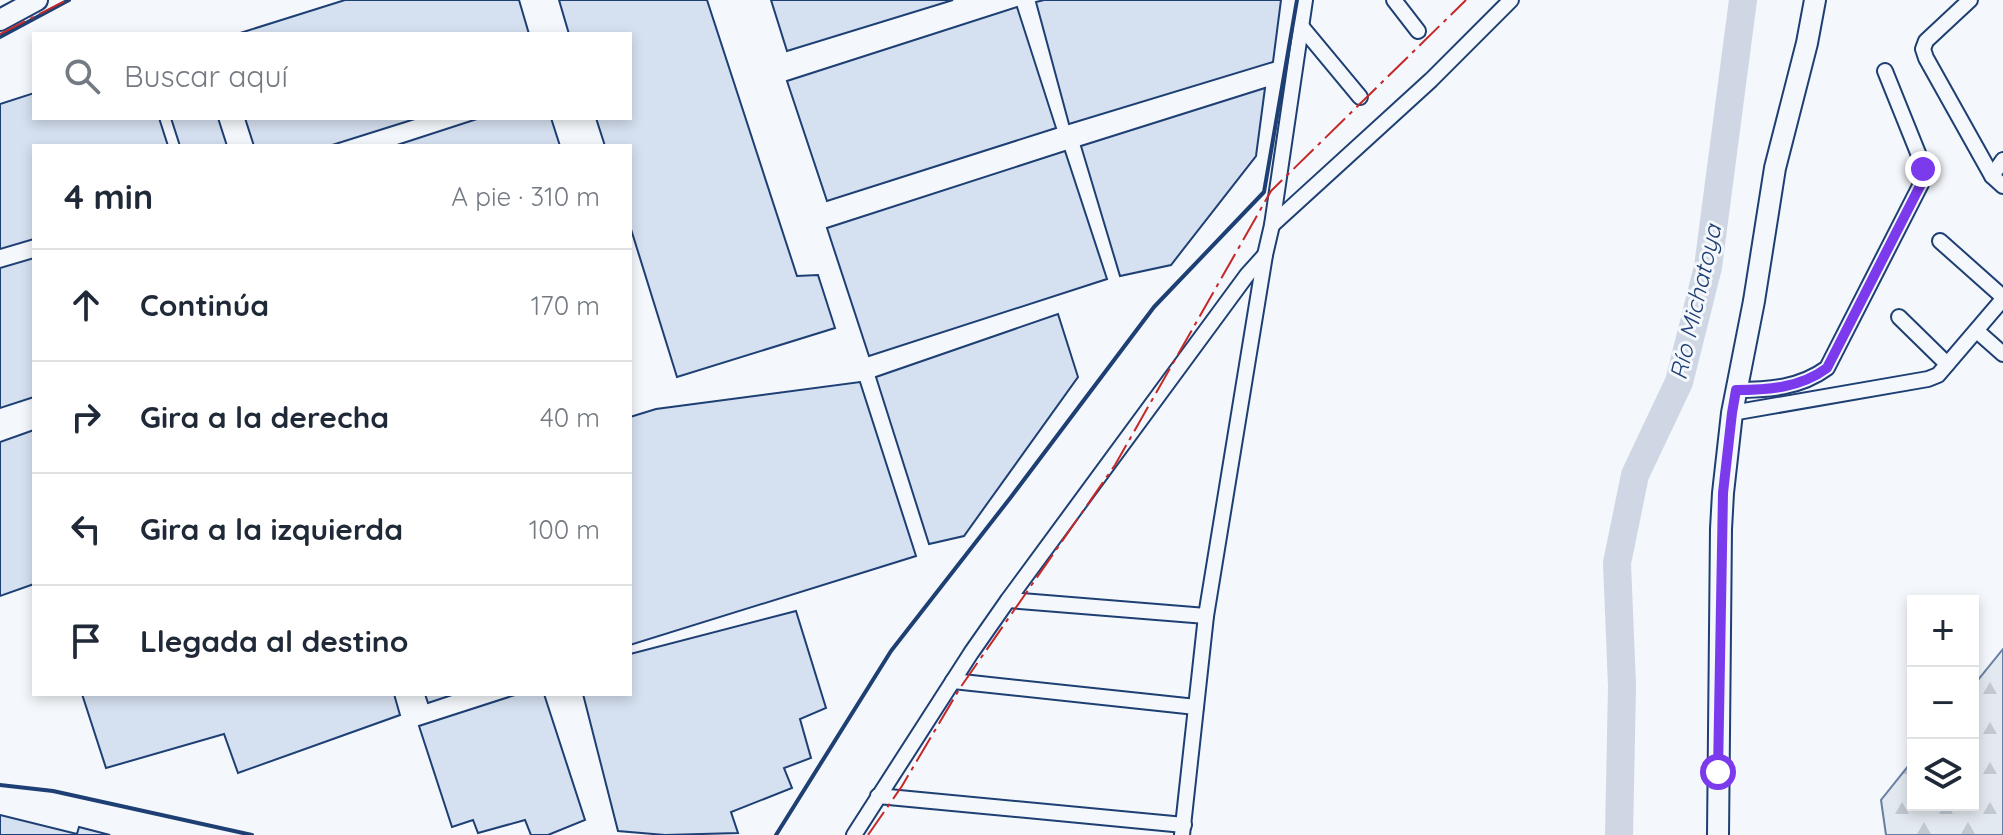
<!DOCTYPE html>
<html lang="es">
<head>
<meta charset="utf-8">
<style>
  body { margin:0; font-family:Quicksand,sans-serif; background:#f6f6f7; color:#1f2937 }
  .controls { position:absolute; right:24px; bottom:24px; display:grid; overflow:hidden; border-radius:0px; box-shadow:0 4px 12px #0003 }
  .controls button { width:72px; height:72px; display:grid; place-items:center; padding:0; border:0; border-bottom:2px solid #e0e1e3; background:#fff; color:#1f2937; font:40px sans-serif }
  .stop { position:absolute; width:24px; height:24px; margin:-18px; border:6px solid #7c3aed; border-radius:50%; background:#fff }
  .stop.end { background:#7c3aed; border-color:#fff; box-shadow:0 2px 8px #0008 }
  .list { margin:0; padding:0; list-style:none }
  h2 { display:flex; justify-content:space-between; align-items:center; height:104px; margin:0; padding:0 32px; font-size:34px }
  h2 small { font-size:26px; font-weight:400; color:#747a83 }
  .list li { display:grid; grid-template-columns:52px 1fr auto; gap:24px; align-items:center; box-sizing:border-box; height:112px; padding:0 32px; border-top:2px solid #e0e1e3 }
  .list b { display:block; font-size:30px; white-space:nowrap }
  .list em { font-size:26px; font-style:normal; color:#747a83 }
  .icon { flex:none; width:44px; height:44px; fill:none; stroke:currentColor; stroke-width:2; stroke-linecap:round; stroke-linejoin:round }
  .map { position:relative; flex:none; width:2003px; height:835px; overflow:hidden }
  .search { position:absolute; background:#fff; box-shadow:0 4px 12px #0003; left:32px; top:32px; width:600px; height:88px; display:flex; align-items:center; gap:20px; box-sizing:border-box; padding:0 28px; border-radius:0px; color:#747a83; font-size:30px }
  .panel { position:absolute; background:#fff; box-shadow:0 4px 12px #0003; left:32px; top:144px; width:600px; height:552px; border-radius:0px }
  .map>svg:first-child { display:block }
  .forest { fill:url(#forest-firs); stroke:#687fa3; stroke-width:2 }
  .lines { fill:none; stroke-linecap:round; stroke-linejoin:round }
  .river { stroke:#cfd7e4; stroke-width:28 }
  .building { fill:#d5e0f0; stroke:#1d3f73; stroke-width:2 }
  .street-casing { stroke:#1d3f73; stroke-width:18 }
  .secondary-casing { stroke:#1d3f73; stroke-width:24 }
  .street { stroke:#f4f7fb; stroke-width:14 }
  .secondary { stroke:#f4f7fb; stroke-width:20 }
  .wall { stroke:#1d3f73; stroke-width:4 }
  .power { stroke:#c62828; stroke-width:2; stroke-dasharray:28 6 4 6; stroke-linecap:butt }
  .route { stroke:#7c3aed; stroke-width:10 }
  .labels { text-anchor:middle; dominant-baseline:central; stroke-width:6; stroke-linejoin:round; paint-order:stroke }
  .water-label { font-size:24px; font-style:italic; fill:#1d3f73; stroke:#f4f7fb }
</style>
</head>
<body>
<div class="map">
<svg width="2003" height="835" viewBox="0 0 2003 835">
  <defs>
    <pattern id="forest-firs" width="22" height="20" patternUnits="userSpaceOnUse" patternTransform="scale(2)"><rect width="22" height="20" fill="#e3e9f0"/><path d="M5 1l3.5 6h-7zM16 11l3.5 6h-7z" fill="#c2c9d1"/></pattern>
  </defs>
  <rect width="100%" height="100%" fill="#f4f7fb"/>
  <path class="forest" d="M2003 649V835H1886L1881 800 1913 760V805H1973V686Z"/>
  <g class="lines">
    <path class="river" d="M1619 835 1622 686 1617 563 1635 475 1679 382 1708 267 1743 0"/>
  </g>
  <g class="building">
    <path d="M345 0H519L529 34H237Z"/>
    <path d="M559 0H707L797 276 818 275 835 328 677 377 630 226V146H605L596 118H630V34H569Z"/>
    <path d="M771 0H953L787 51Z"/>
    <path d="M1044 0H1281L1273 62 1069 124 1036 2Z"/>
    <path d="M1017 7 1056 128 827 201 787 81Z"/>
    <path d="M1265 88 1256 156 1171 265 1120 276 1081 146Z"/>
    <path d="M34 93V118H159L168 146H34V239L0 249V104Z"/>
    <path d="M171 118H218L227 146H180Z"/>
    <path d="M245 118H418L329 146H254Z"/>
    <path d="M480 118H551L560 146H394Z"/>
    <path d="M1065 151 1107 279 869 356 827 228Z"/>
    <path d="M34 258V397L0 408V268Z"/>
    <path d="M1058 314 1078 377 964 536 929 544 876 377Z"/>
    <path d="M860 382 916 556 630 645V417L656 409Z"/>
    <path d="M34 430V584L0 596V442Z"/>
    <path d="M796 611 826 708 800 719 811 758 784 768 792 788 731 812 738 833 665 835 618 831 583 694H630V654Z"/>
    <path d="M82 694H394L400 715 238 773 224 734 106 768Z"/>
    <path d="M425 694H455L428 703Z"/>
    <path d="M518 694H544L585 820 548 835H531L525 820 478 833 473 820 452 827 419 726Z"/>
    <path d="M0 815 77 834 79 827 110 835H0Z"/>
  </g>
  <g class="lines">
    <g class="street-casing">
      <g id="street">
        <path d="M1394 0 1418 31"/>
        <path d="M1970 0 1926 41 1923 49 1926 58 1992 176 2003 186"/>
        <path d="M1301 26 1360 97"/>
        <path d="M1992 176 2003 160"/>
        <path d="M1272 225 1431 80 1511 0"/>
        <path d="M1940 241 2003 297"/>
        <path d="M1899 317 1947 364"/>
        <path d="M1977 331 2003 354"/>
        <path d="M1736 390C1768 390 1800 388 1827 368L1921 184 1923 169 1918 153 1885 71"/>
        <path d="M1732 413 1928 379 1938 375 2003 299"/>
        <path d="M1008 600 1206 616"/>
        <path d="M953 681 1196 707"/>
        <path d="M878 796 1184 825"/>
        <path d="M854 835 971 653 1008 600 1247 275 1265 255"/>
        <path d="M1182 835 1206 616 1265 255 1272 225 1305 0"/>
      </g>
    </g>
    <g class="secondary-casing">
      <g id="secondary">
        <path d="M0 20 37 0"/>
        <path d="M1718 835 1721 529 1723 493 1732 413 1754 301 1775 168 1807 43 1815 0"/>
      </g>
    </g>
    <use href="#street" class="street"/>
    <use href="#secondary" class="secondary"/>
    <g class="wall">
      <path d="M0 37 69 0"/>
      <path d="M0 785 53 791 252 835"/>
      <path d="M776 835 891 651 1011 497 1154 307 1264 192 1297 0"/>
    </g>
    <g class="power">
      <path d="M0 34 67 0"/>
      <path d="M868 835 902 786 960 688 1115 465 1271 191 1466 0"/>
    </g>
  </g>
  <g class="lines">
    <path class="route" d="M1718 772 1723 493 1732 413 1736 390C1768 390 1800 388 1827 368L1921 184 1923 169"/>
  </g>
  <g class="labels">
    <g class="water-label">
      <text transform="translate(1695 302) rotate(-77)">Río Michatoya</text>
    </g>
  </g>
</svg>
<div class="controls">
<button>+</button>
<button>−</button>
<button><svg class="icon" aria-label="layers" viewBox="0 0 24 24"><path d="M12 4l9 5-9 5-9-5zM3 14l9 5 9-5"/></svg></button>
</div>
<div class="stop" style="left:1718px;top:772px"></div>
<div class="stop end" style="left:1923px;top:169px"></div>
<div class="search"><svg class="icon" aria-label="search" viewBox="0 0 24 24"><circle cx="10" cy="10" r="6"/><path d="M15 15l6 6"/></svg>Buscar aquí</div>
<section class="panel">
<h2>4 min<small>A pie · 310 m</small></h2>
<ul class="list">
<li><svg class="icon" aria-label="ahead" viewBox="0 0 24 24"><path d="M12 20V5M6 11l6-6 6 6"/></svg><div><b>Continúa</b></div><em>170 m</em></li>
<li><svg class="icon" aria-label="right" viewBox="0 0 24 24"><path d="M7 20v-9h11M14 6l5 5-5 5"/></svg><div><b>Gira a la derecha</b></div><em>40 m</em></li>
<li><svg class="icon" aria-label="left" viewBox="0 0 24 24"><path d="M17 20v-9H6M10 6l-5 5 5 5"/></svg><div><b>Gira a la izquierda</b></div><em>100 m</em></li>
<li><svg class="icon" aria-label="arrive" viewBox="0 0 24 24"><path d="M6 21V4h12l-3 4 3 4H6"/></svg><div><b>Llegada al destino</b></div></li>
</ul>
</section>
</div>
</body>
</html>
